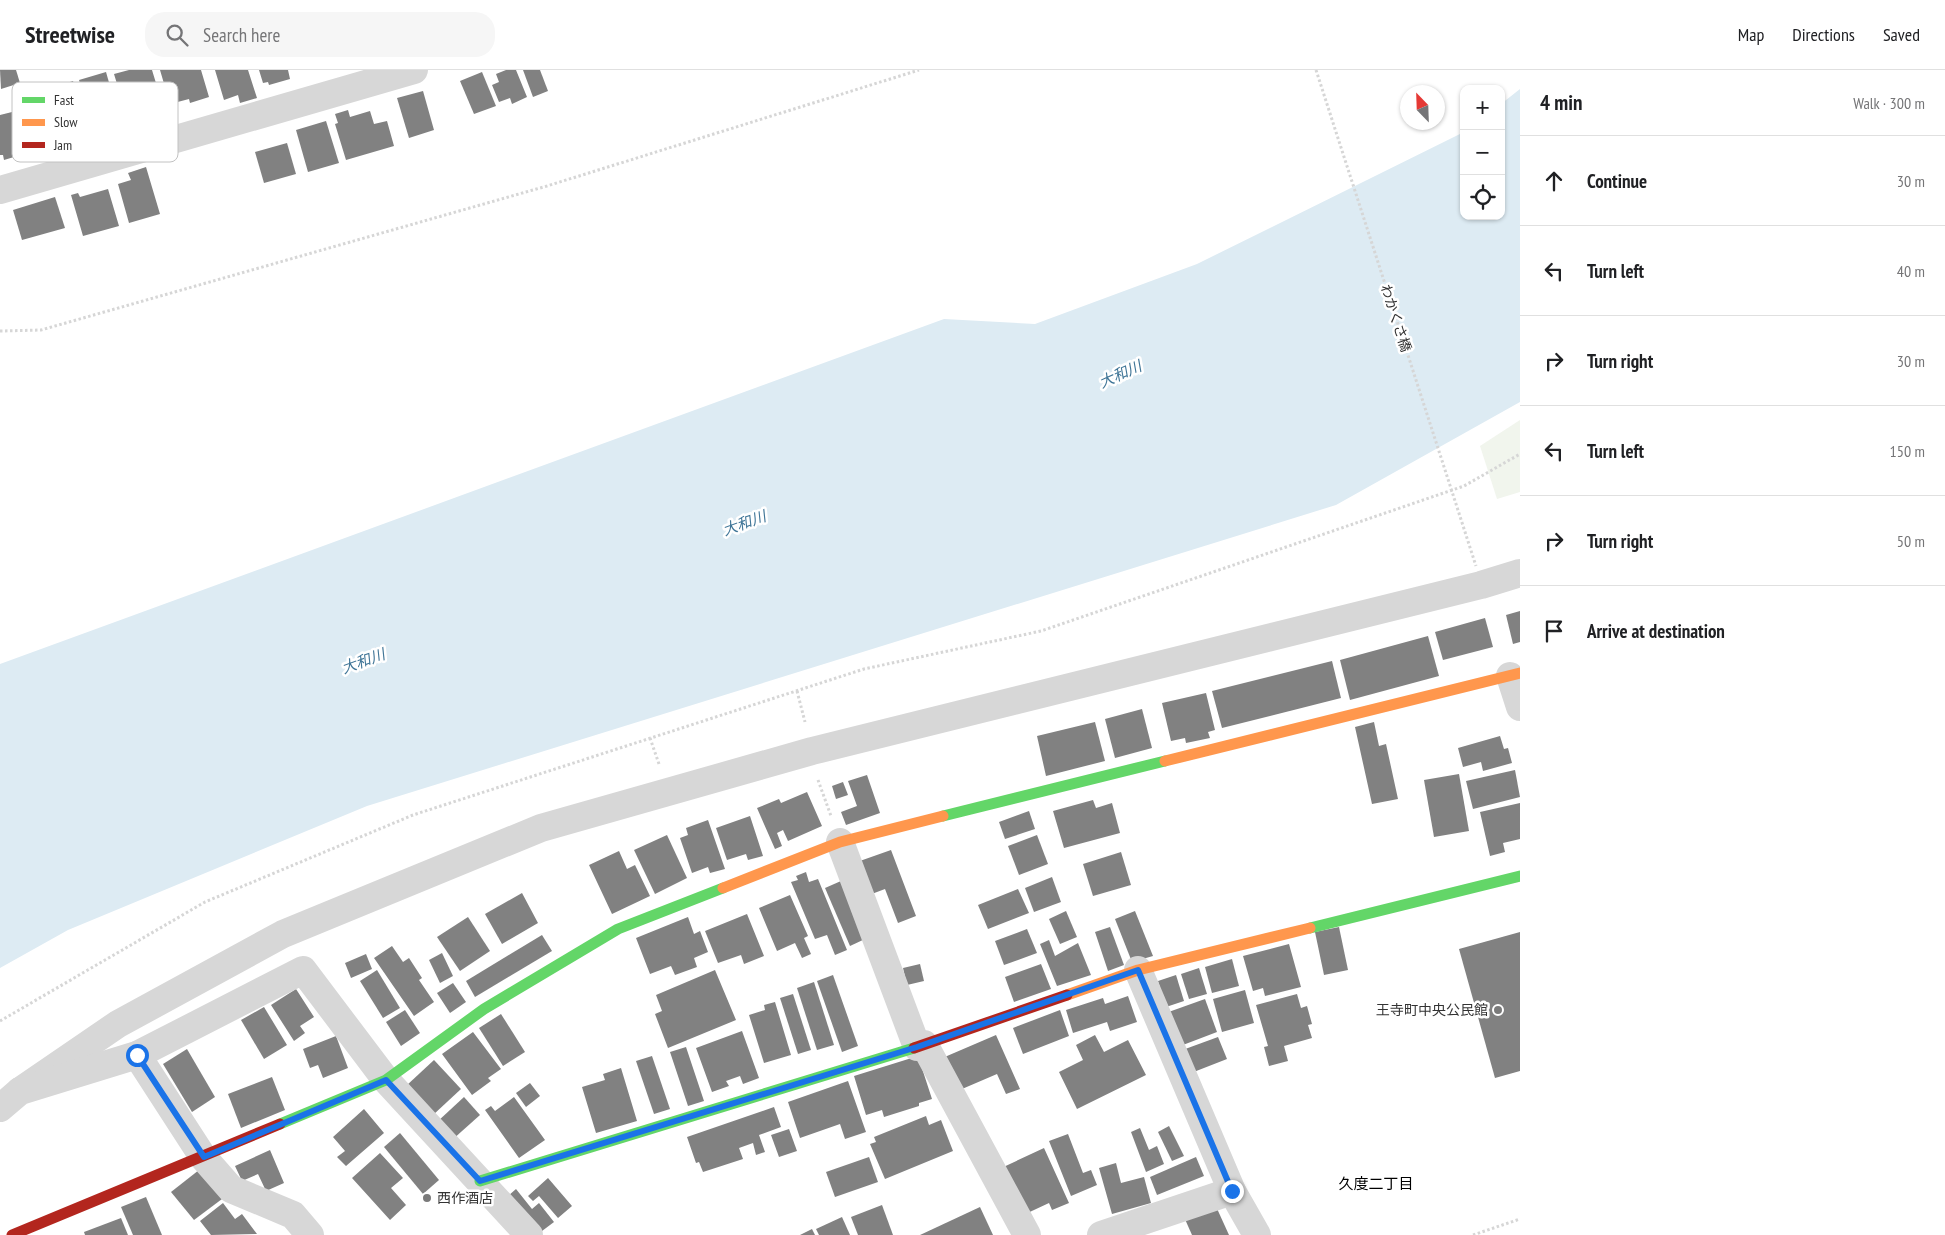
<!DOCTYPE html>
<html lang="en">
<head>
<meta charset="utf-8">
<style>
  body { margin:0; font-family:"PT Sans Narrow","Noto Sans JP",sans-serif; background:#f6f6f6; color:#202124 }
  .controls { position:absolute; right:15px; top:15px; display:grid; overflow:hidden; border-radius:10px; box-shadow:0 1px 4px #0004 }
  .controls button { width:45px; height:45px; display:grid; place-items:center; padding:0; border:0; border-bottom:1px solid #e0e0e0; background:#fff; color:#202124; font:25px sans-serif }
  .compass { position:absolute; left:1400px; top:15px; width:45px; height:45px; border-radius:50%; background:#fff; box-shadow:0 1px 4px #0004; rotate:337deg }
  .stop { position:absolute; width:15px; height:15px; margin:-11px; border:4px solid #1a73e8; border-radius:50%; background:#fff }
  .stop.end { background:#1a73e8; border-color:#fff; box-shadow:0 1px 5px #0008 }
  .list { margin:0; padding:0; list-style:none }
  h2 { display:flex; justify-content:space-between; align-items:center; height:65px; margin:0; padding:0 20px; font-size:21px }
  h2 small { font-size:16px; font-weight:400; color:#757577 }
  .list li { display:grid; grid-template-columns:32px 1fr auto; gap:15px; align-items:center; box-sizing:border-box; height:90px; padding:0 20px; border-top:1px solid #e0e0e0 }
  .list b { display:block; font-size:19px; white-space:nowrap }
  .list em { font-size:16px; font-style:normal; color:#757577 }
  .icon { flex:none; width:28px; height:28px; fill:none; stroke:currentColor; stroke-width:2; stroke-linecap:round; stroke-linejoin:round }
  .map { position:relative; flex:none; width:1520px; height:1165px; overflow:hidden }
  header { display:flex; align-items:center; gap:30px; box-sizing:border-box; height:70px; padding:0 25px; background:#fff; border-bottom:1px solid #e0e0e0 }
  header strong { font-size:24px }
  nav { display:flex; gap:28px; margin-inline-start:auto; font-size:18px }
  .search { width:350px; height:45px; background:#f6f6f6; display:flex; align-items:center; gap:12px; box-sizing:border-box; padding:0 18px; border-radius:20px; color:#757577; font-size:19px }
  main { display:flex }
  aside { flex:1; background:#fff }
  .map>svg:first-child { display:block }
  .green { fill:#f1f5ed }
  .water { fill:#ddebf3 }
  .building { fill:#818181 }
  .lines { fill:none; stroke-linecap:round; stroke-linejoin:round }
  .path { stroke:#d6d6d6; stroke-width:3; stroke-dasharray:2.5 2.5; stroke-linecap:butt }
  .street { stroke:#d7d7d7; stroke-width:28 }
  .fast { stroke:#63d668; stroke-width:11 }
  .slow { stroke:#ff974d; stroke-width:11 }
  .jam { stroke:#b3261e; stroke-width:11 }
  .path-bridge { stroke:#d6d6d6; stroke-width:3; stroke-dasharray:2.5 2.5; stroke-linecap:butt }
  .route { stroke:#1a73e8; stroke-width:6 }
  .poi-dot { fill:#7a7a7a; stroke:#fff; stroke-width:2 }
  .labels { text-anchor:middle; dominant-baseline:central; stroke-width:5; stroke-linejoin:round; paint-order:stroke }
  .street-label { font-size:14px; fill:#333; stroke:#fff }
  .poi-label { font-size:14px; fill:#333; stroke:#fff; text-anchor:end }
  .water-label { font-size:15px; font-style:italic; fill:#3f7597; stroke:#fff }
  .neighbourhood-label { font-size:15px; fill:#000; stroke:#fff }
  .key { fill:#fff; stroke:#c2c2c2; stroke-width:1 }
  .key-label { font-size:14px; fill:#333 }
</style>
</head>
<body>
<header>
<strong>Streetwise</strong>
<div class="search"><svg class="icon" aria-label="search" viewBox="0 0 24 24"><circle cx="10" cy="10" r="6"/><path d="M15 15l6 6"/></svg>Search here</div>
<nav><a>Map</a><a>Directions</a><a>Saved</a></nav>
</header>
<main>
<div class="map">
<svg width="1520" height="1165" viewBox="0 0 1520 1165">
  <rect width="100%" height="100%" fill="#fff"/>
  <path class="green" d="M1520 350V422L1497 429 1480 376Z"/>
  <path class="water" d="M1520 19V332L1336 435 367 736 68 860 0 898V594L944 249 1035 254 1197 194 1464 62V146H1501V34Z"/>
  <g class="building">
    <path d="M0 0H16L20 13 1 19Z"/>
    <path d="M129 0H152L159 23 152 25 158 45 129 53 114 4Z"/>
    <path d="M160 0H201L209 27 190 33 189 29 170 34Z"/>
    <path d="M215 0H248L257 28 240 33 238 25 224 30Z"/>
    <path d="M259 0H288L290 9 269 15 268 12 263 13Z"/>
    <path d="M506 0H516L527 27 512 34 510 28 499 32 492 15 499 12 496 4Z"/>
    <path d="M523 0H540L548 21 533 27Z"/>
    <path d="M106 2 122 58 95 65 79 10Z"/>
    <path d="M482 2 496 36 474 44 460 11Z"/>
    <path d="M73 11 89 67 67 74 51 18Z"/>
    <path d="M423 21 434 60 409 68 397 28Z"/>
    <path d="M348 40 350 47 370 41 374 54 387 51 394 76 346 90 335 54 338 53 335 44Z"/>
    <path d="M12 42 24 84 4 90 3 85H0V45Z"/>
    <path d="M326 51 339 93 308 102 296 60Z"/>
    <path d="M287 73 296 104 264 113 255 82Z"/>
    <path d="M146 97 160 144 129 153 118 114 131 110 128 103Z"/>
    <path d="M108 119 119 156 83 166 71 125 78 123 80 127Z"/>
    <path d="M55 127 65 158 22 170 13 140Z"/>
    <path d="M1520 541V572L1513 574 1506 545Z"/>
    <path d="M1485 548 1493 577 1443 590 1435 562Z"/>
    <path d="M1428 566 1439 606 1350 630 1340 590Z"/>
    <path d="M1332 591 1341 628 1222 658 1212 621Z"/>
    <path d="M1206 623 1215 660 1208 662 1210 668 1186 673 1185 668 1171 671 1162 633Z"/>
    <path d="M1142 639 1152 678 1115 688 1105 649Z"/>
    <path d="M1095 652 1105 691 1046 706 1037 666Z"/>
    <path d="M1374 652 1379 676 1386 674 1398 729 1372 734 1355 657Z"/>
    <path d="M1500 666 1504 679 1508 678 1512 693 1483 701 1481 692 1463 697 1458 678Z"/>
    <path d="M1515 700 1520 727 1473 739 1466 711Z"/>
    <path d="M1459 704 1469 761 1434 767 1424 710Z"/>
    <path d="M867 705 880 743 846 755 841 742 857 736 848 711Z"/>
    <path d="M843 712 848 725 836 729 832 716Z"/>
    <path d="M807 722 822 756 788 771 783 760 777 763 782 776 775 779 757 738 779 729 781 733Z"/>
    <path d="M1093 730 1096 738 1112 733 1120 763 1064 778 1053 741Z"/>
    <path d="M1520 733V769L1503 773 1505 782 1490 786 1480 742Z"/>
    <path d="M1029 741 1035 759 1005 769 999 752Z"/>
    <path d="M750 746 763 786 748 790 746 784 727 790 716 758Z"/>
    <path d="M708 750 725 799 710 803 708 797 692 803 680 768 688 765 686 758Z"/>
    <path d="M667 765 687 808 655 824 634 780Z"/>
    <path d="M1037 765 1048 794 1019 805 1008 776Z"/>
    <path d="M891 780 916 846 898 853 885 819 869 825 857 792Z"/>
    <path d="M619 781 627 799 635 795 650 826 612 844 589 795Z"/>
    <path d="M1121 782 1131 815 1093 826 1083 794Z"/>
    <path d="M806 802 809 812 818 809 847 880 835 885 827 865 815 869 791 812 798 810 796 806Z"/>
    <path d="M1052 807 1061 832 1034 842 1025 818Z"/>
    <path d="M841 811 865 869 850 876 825 818Z"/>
    <path d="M1018 819 1029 843 988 859 978 835Z"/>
    <path d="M522 823 538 853 502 874 485 844Z"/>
    <path d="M790 825 808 866 804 868 811 884 802 888 795 873 777 881 759 838Z"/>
    <path d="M1066 841 1077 867 1060 874 1049 849Z"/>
    <path d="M1135 841 1153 886 1132 892 1115 849Z"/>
    <path d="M747 844 764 886 744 894 741 885 718 893 705 861Z"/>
    <path d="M468 847 490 881 460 901 437 867Z"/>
    <path d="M688 847 694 864 700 861 708 882 694 888 697 897 675 905 671 896 650 904 636 868Z"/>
    <path d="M1110 857 1124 895 1108 901 1095 862Z"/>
    <path d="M1339 857 1348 900 1324 905 1315 862Z"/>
    <path d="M1027 859 1037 883 1004 895 995 871Z"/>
    <path d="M1520 862V1001L1495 1008 1459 879Z"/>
    <path d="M542 865 552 881 475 927 466 911Z"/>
    <path d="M1049 870 1055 886 1078 873 1091 905 1057 916 1040 874Z"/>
    <path d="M1289 874 1301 917 1265 926 1263 918 1253 921 1243 886Z"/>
    <path d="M392 876 403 892 409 888 422 908 419 910 434 932 414 946 374 888Z"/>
    <path d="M442 883 453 906 440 913 429 890Z"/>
    <path d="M366 884 372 899 351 908 345 893Z"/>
    <path d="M1232 889 1239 916 1212 923 1205 897Z"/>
    <path d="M920 894 924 911 907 915 903 898Z"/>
    <path d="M1041 894 1051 919 1014 932 1005 907Z"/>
    <path d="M1199 898 1207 924 1189 929 1181 904Z"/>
    <path d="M377 900 400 938 383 948 360 911Z"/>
    <path d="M715 900 736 950 668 978 655 944 662 941 656 925Z"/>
    <path d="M833 905 858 976 842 982 817 911Z"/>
    <path d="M1176 905 1184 931 1166 937 1158 911Z"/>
    <path d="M814 912 834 975 817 980 797 918Z"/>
    <path d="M453 913 466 932 450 943 437 923Z"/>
    <path d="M296 919 314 947 300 956 305 963 294 971 271 935Z"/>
    <path d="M1245 920 1254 953 1222 962 1213 929Z"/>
    <path d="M793 924 811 980 798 984 780 928Z"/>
    <path d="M1297 924 1301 938 1307 936 1312 954 1308 955 1312 968 1284 976 1288 991 1269 996 1264 977 1268 976 1256 935Z"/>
    <path d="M1128 926 1137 952 1110 961 1107 952 1073 963 1066 940 1103 928 1105 934Z"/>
    <path d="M1205 929 1217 962 1175 978 1163 944Z"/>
    <path d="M775 932 791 985 764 993 749 945 765 940 764 935Z"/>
    <path d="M264 937 287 975 264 989 241 950Z"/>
    <path d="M405 940 420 963 401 976 386 952Z"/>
    <path d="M1060 940 1069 966 1023 984 1013 958Z"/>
    <path d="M501 944 525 982 503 996 479 958Z"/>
    <path d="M742 961 759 1008 743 1014 740 1006 726 1011 729 1016 712 1022 696 978Z"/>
    <path d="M473 962 501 999 488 1008 491 1011 472 1025 442 984Z"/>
    <path d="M996 965 1020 1019 1006 1024 997 1004 955 1022 940 989Z"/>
    <path d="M1095 965 1104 982 1128 970 1146 1005 1077 1039 1059 1002 1083 990 1076 975Z"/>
    <path d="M336 966 348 998 323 1008 318 995 310 998 303 979Z"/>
    <path d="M1218 967 1227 989 1186 1005 1177 982Z"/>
    <path d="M686 977 704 1031 688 1036 670 982Z"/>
    <path d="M187 979 215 1027 192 1042 163 994Z"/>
    <path d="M652 986 670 1039 654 1044 636 991Z"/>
    <path d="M918 986 932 1029 919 1033V1036L884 1047 882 1040 866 1045 854 1006Z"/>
    <path d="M434 990 461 1019 433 1045 406 1016Z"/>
    <path d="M621 998 637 1051 596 1063 582 1017 605 1010 603 1004Z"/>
    <path d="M272 1007 285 1040 241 1058 228 1024Z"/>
    <path d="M848 1011 866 1062 845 1069 840 1054 800 1068 788 1032Z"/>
    <path d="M530 1013 540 1026 526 1037 516 1023Z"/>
    <path d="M464 1027 480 1045 452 1070 437 1052Z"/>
    <path d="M514 1027 545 1070 519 1088 485 1040 491 1036 495 1041Z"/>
    <path d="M774 1037 781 1057 759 1065 765 1082 756 1085 753 1073 739 1078 743 1089 703 1102 699 1092 696 1093 687 1067Z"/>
    <path d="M364 1039 384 1063 346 1096 337 1087 345 1081 333 1067Z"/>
    <path d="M926 1046 929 1055 941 1050 953 1081 885 1109 870 1074 876 1072 874 1067Z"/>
    <path d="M1169 1056 1184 1086 1172 1091 1158 1062Z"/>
    <path d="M1140 1058 1149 1080 1157 1076 1164 1094 1146 1102 1131 1062Z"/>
    <path d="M789 1059 797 1081 779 1087 771 1065Z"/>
    <path d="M400 1063 439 1110 423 1124 384 1077Z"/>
    <path d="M1068 1064 1083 1103 1091 1100 1097 1115 1071 1126 1049 1071Z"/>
    <path d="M1044 1078 1069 1133 1052 1140 1049 1133 1019 1147 997 1100Z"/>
    <path d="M270 1080 284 1113 266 1121 258 1104 242 1111 235 1096Z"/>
    <path d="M380 1083 403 1108 391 1118 406 1135 390 1150 352 1108Z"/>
    <path d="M869 1087 878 1112 835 1127 826 1102Z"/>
    <path d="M1196 1087 1204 1106 1157 1125 1150 1107Z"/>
    <path d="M1116 1093 1121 1113 1144 1107 1151 1133 1112 1144 1099 1098Z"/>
    <path d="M199 1100 222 1129 194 1150 171 1122Z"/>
    <path d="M548 1108 572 1136 558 1148 539 1126 533 1131 528 1126Z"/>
    <path d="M516 1119 532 1139 539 1133 554 1152 538 1164 508 1126Z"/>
    <path d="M146 1127 162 1165H133L121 1137Z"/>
    <path d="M1214 1132 1229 1165H1192L1184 1147Z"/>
    <path d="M223 1133 235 1149 242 1144 257 1164 211 1165 200 1151Z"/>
    <path d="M882 1135 893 1165H858L851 1147Z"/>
    <path d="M980 1137 993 1165H920Z"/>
    <path d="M842 1147 850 1165H819L816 1159Z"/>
    <path d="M121 1148 128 1165H85L84 1162Z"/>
    <path d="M812 1159 815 1165H800Z"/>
  </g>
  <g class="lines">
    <g class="path">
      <path d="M0 261 41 260 547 116 919 0"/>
      <path d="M797 621 805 652"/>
      <path d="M650 668 659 694"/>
      <path d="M818 710 831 746"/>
      <path d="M0 951 205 832 413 745 864 599 1041 561 1464 416 1520 384"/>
      <path d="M1473 1165 1520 1149"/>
    </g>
    <g class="street">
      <path d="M0 120 414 0"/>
      <path d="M1510 606 1520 637"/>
      <path d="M840 772 917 977"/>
      <path d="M1138 900 1232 1121 1257 1165"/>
      <path d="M924 974 1027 1165"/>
      <path d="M137 985 203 1087 231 1119 293 1145 310 1165"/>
      <path d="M20 1021 118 954 283 864 541 758 812 681 1481 515 1520 503"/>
      <path d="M0 1038 20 1021 137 985 303 900 386 1010 529 1165"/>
      <path d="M1101 1165 1232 1121"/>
    </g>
    <g class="fast">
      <path d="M943 746 1165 691"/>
      <path d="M1310 858 1520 806"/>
      <path d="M280 1054 386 1010 484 939 618 859 723 818"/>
      <path d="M480 1111 914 978"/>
    </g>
    <g class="slow">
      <path d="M1165 691 1520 603"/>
      <path d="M723 818 840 772 943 746"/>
      <path d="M1067 925 1138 900 1310 858"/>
    </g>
    <g class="jam">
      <path d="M914 978 1067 925"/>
      <path d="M12 1165 280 1054"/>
    </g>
    <path class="path-bridge" d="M1316 0 1476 496"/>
  </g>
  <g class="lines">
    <path class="route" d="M137 985 204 1087 386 1010 480 1111 917 977 1138 900 1232 1121"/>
  </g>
  <g class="poi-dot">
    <circle cx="1498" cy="940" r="5"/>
    <circle cx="427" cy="1128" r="5"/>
  </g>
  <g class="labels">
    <g class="street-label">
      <text transform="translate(1396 248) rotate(72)">わかくさ橋</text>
    </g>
    <g class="poi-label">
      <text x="1488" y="940">王寺町中央公民館</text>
      <text x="437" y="1128" text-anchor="start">西作酒店</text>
    </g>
    <g class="water-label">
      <text transform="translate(1120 304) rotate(-24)">大和川</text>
      <text transform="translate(744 453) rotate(-20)">大和川</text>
      <text transform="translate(363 591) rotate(-20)">大和川</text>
    </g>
    <g class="neighbourhood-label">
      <text x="1376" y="1113">久度二丁目</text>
    </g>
  </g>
  <rect x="12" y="12" width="166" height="80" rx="8" class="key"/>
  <rect x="22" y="27" width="23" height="6" fill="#63d668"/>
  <rect x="22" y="49" width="23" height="7" fill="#ff974d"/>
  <rect x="22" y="72" width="23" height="6" fill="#b3261e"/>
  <g class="key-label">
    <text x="54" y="35">Fast</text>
    <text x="54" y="57">Slow</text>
    <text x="54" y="80">Jam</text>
  </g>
</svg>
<div class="controls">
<button>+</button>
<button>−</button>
<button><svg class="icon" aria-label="locate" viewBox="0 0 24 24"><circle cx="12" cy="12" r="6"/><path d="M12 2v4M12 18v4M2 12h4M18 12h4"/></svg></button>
</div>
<svg class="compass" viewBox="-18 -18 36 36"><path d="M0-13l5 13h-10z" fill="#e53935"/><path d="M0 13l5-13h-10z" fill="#757577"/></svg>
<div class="stop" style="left:137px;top:985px"></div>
<div class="stop end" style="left:1232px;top:1121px"></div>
</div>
<aside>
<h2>4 min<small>Walk · 300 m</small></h2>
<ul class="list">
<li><svg class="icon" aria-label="ahead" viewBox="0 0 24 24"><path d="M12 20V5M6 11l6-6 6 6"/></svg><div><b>Continue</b></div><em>30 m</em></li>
<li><svg class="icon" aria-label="left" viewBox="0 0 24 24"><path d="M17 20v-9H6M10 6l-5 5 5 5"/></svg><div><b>Turn left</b></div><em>40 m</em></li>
<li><svg class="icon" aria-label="right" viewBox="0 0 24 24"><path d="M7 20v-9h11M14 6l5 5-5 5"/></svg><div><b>Turn right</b></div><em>30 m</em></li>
<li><svg class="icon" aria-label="left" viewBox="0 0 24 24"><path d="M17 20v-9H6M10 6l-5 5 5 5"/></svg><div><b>Turn left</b></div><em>150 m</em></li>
<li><svg class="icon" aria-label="right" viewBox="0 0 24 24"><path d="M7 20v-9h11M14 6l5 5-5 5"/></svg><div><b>Turn right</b></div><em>50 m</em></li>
<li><svg class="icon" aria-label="arrive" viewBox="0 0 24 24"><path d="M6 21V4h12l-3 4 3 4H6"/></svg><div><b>Arrive at destination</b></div></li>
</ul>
</aside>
</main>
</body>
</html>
